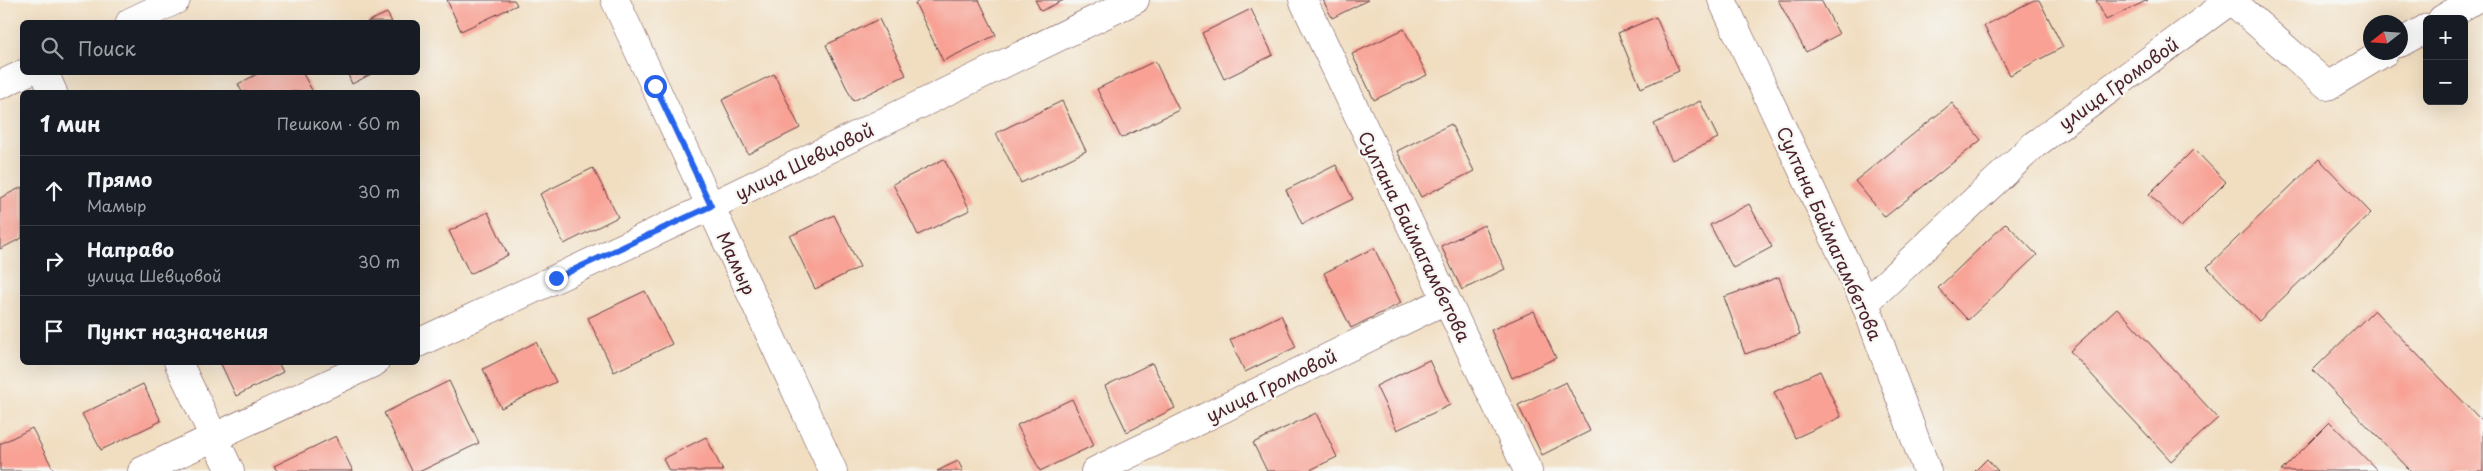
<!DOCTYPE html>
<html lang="ru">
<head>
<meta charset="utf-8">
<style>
  body { margin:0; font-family:"Playpen Sans",sans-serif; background:#242831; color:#f1f3f6 }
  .controls { position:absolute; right:15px; top:15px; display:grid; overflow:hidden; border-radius:8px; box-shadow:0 5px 20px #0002 }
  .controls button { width:45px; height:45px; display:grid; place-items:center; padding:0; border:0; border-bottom:1px solid #363941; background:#171b24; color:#f1f3f6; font:25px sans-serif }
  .compass { position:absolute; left:2363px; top:15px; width:45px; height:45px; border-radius:50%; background:#171b24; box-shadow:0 5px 20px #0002; rotate:253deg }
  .stop { position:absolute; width:15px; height:15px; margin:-11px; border:4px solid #2563eb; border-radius:50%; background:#fff }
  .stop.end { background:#2563eb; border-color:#fff; box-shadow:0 1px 5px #0008 }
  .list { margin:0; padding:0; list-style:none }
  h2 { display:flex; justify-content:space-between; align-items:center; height:65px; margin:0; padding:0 20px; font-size:21px }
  h2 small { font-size:16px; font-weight:400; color:#9ea1a6 }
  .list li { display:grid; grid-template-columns:32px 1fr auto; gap:15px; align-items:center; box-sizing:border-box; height:70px; padding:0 20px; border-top:1px solid #363941 }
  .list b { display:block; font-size:19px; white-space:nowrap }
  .list p { margin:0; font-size:16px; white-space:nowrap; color:#9ea1a6 }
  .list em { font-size:16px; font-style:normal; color:#9ea1a6 }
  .icon { flex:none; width:28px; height:28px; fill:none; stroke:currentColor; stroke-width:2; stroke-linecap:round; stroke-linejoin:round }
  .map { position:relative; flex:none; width:2483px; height:471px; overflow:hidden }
  .search { position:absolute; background:#171b24; box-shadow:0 5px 20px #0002; left:20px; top:20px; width:400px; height:55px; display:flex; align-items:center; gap:12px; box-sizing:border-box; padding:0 18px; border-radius:8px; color:#9ea1a6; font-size:19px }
  .panel { position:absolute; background:#171b24; box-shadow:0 5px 20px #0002; left:20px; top:90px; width:400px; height:275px; border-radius:8px }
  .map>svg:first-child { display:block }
  .building { fill:#f8a194 }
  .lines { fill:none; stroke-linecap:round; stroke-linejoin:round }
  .street-casing { stroke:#633c42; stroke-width:29 }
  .secondary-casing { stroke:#633c42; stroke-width:29 }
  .street { stroke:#fff; stroke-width:28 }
  .secondary { stroke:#fff; stroke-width:28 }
  .route { stroke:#2563eb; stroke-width:6 }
  .labels { text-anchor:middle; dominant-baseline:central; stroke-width:4.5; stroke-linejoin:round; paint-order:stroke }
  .street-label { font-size:18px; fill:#4a1f2b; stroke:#f6f6f2 }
</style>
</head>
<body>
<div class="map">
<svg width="2483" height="471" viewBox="0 0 2483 471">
  <rect width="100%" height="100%" fill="#f6f6f2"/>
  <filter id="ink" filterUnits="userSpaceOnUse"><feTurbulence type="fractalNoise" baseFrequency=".02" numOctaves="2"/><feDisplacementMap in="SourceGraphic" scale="10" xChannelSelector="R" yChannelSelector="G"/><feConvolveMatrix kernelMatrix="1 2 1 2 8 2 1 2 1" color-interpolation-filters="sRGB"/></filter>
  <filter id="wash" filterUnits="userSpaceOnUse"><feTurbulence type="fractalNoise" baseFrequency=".0096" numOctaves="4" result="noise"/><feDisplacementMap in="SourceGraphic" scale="20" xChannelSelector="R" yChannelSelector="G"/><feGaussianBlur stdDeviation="1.12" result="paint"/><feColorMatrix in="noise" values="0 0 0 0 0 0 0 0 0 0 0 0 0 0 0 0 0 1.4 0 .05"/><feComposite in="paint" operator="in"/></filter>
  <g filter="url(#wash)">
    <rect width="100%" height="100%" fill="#f1dec1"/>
    <g id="blocks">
      <g class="building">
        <path d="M447 0H514L517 5 461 31Z"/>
        <path d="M922 0H979L996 35 943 61 915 3Z"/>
        <path d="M1035 0H1064L1041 11Z"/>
        <path d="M1323 0H1368L1332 18Z"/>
        <path d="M1778 0H1821L1839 34 1806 52Z"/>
        <path d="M2034 0H2039L2063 47 2010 75 1984 26Z"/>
        <path d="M2096 0H2148L2106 20Z"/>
        <path d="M1251 9 1273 55 1224 79 1202 33Z"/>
        <path d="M387 13 392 22H367Z"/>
        <path d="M1656 17 1679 71 1641 88 1618 33Z"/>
        <path d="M879 19 906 75 853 101 826 45Z"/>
        <path d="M1404 29 1427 75 1374 100 1352 54Z"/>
        <path d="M1155 61 1179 110 1121 138 1097 89Z"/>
        <path d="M261 72H302L313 92H242L238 84Z"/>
        <path d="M347 72H375L352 84Z"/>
        <path d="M774 74 800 128 748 154 722 100Z"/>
        <path d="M1062 101 1086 151 1021 183 996 133Z"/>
        <path d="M1700 101 1718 138 1672 160 1654 124Z"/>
        <path d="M1952 103 1981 140 1885 217 1855 181Z"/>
        <path d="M1451 124 1474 171 1421 197 1397 151Z"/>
        <path d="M2194 149 2226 182 2181 227 2149 194Z"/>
        <path d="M944 159 970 210 918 235 893 184Z"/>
        <path d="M2319 159 2371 213 2259 321 2207 267Z"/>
        <path d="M1336 165 1353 199 1302 224 1286 190Z"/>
        <path d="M593 168 618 217 564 244 540 194Z"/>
        <path d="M22 187V238L0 249V198Z"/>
        <path d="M1749 204 1772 247 1733 268 1710 225Z"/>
        <path d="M488 212 508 255 470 274 449 231Z"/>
        <path d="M834 215 860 267 815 289 790 236Z"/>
        <path d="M2006 223 2037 255 1968 320 1938 288Z"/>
        <path d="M1484 225 1505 269 1462 290 1441 246Z"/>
        <path d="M1374 248 1401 303 1351 328 1324 273Z"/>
        <path d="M1779 277 1800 335 1745 354 1724 297Z"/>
        <path d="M645 291 672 344 614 372 588 318Z"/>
        <path d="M2117 308 2218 418 2171 461 2070 351Z"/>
        <path d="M2374 310 2483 422V471H2411L2313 370Z"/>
        <path d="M1534 311 1556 358 1512 378 1491 330Z"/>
        <path d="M1281 315 1296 347 1245 372 1230 340Z"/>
        <path d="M536 342 556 382 501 408 483 369Z"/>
        <path d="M1429 360 1450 405 1397 430 1376 386Z"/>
        <path d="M220 362H278L283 372 236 396Z"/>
        <path d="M1152 363 1175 408 1127 432 1105 386Z"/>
        <path d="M1820 371 1841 417 1795 438 1774 392Z"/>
        <path d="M449 381 479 443 421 471H412L384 413Z"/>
        <path d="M1566 382 1590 431 1542 455 1518 405Z"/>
        <path d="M143 384 161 421 101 450 82 414Z"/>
        <path d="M1072 399 1094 445 1040 471 1017 425Z"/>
        <path d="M1316 413 1337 457 1308 471H1267L1253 443Z"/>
        <path d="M2330 422 2378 471H2281Z"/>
        <path d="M32 428 54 471H0V444Z"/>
        <path d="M336 436 353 471H277L274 466Z"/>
        <path d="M706 437 723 471H669L663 459Z"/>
        <path d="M1987 459 1998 471H1975Z"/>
        <path d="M958 461 963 471H937Z"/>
      </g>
    </g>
  </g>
  <g filter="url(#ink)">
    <use href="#blocks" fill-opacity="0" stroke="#633c42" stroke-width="1"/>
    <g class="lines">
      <g class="street-casing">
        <g id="street">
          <path d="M615 0 833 471"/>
          <path d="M1303 0 1528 471"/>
          <path d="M1722 0 1865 303 1927 471"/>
          <path d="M2442 19 2474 0"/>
          <path d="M2400 43 2427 28"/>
          <path d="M44 72 53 92"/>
          <path d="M1865 303 2034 145 2231 0 2328 86 2385 52"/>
          <path d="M418 343 711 206 1135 0"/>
          <path d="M178 362 230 471"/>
          <path d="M142 471 375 362"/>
          <path d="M1095 471 1446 300"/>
        </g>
      </g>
      <g class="secondary-casing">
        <g id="secondary">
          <path d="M130 22 176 0"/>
          <path d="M0 85 27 72"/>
        </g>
      </g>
      <use href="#street" class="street"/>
      <use href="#secondary" class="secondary"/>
    </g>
  </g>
  <g class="lines" filter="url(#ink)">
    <path class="route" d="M556 278 711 206 655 86"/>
  </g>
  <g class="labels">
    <g class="street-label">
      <text transform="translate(2118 83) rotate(-36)">улица Громовой</text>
      <text transform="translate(804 161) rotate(-26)">улица Шевцовой</text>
      <text transform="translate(1830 233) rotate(66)">Султана Баймагамбетова</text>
      <text transform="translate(1415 236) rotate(64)">Султана Баймагамбетова</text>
      <text transform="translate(737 263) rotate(65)">Мамыр</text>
      <text transform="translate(1271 385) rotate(-26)">улица Громовой</text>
    </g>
  </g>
</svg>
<div class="controls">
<button>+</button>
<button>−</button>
</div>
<svg class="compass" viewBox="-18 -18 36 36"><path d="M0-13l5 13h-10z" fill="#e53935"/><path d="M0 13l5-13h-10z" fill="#9ea1a6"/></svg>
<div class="stop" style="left:655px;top:86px"></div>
<div class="stop end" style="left:556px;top:278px"></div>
<div class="search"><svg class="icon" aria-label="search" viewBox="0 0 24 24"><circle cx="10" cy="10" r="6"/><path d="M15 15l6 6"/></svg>Поиск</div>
<section class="panel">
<h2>1 мин<small>Пешком · 60 m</small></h2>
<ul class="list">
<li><svg class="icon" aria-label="ahead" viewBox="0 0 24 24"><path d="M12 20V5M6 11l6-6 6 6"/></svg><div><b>Прямо</b><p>Мамыр</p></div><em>30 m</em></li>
<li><svg class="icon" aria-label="right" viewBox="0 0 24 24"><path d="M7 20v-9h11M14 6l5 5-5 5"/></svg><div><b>Направо</b><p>улица Шевцовой</p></div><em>30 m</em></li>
<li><svg class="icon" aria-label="arrive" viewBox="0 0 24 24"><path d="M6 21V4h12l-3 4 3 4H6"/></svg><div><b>Пункт назначения</b></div></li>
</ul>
</section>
</div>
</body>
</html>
